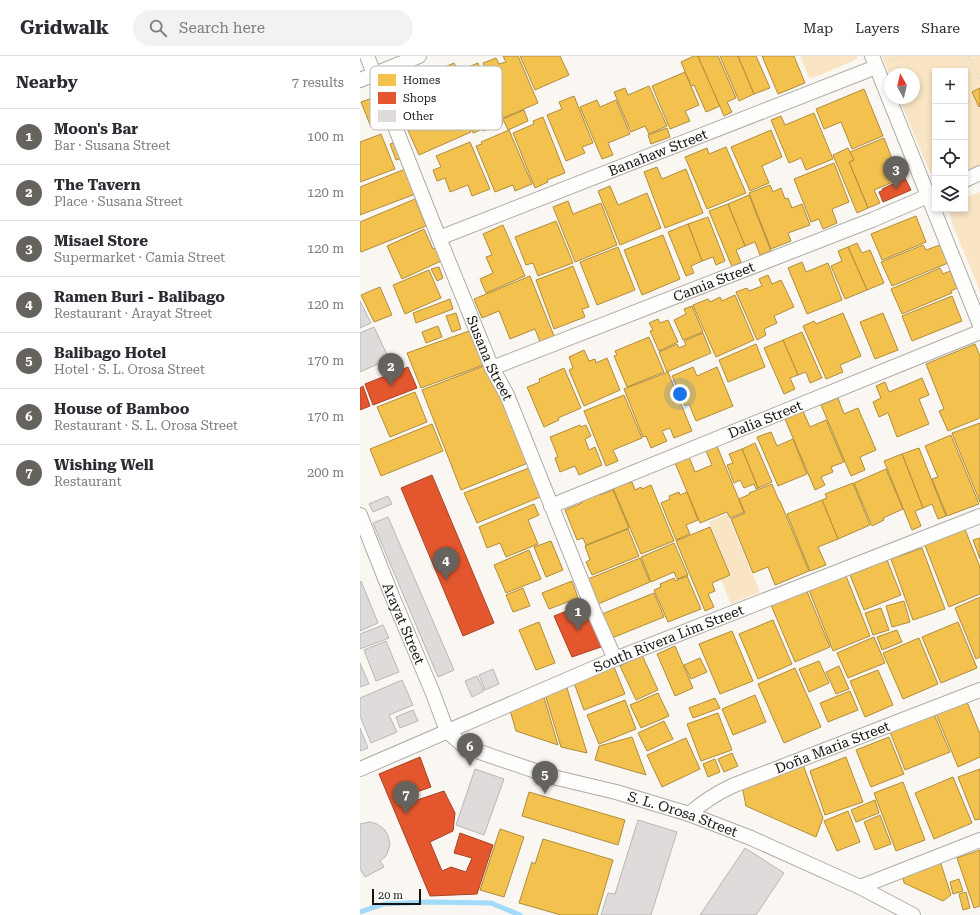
<!DOCTYPE html>
<html lang="en">
<head>
<meta charset="utf-8">
<style>
  body { margin:0; font-family:"Roboto Serif",serif; background:#f2f2f3; color:#2b2b33 }
  .controls { position:absolute; right:12px; top:12px; display:grid; overflow:hidden; border-radius:0px; box-shadow:0 2px 6px #0003 }
  .controls button { width:36px; height:36px; display:grid; place-items:center; padding:0; border:0; border-bottom:1px solid #e1e1e2; background:#fff; color:#2b2b33; font:20px sans-serif }
  .compass { position:absolute; left:524px; top:12px; width:36px; height:36px; border-radius:50%; background:#fff; box-shadow:0 2px 6px #0003; rotate:352deg }
  .scale { position:absolute; left:12px; bottom:10px; width:49px; box-sizing:border-box; padding-left:4px; border:2px solid #161411; border-top:0; font-size:11px; line-height:14px; white-space:nowrap; color:#161411; -webkit-text-stroke:3px #fff; paint-order:stroke }
  .you { position:absolute; left:320px; top:338px; width:14px; height:14px; margin:-10px; border:3px solid #fff; border-radius:50%; background:#1a73e8; box-shadow:0 0 0 6px #1a73e833 }
  .badge { display:grid; place-items:center; width:26px; height:26px; border-radius:50%; background:#66635f; color:#fff; font-size:13px; font-weight:700 }
  .pin { position:absolute; translate:-50% -33px; filter:drop-shadow(0 1px 2px #0008) }
  .pin::after { content:''; position:absolute; top:21px; width:14px; height:12px; background:inherit; clip-path:polygon(0 0,100% 0,50% 100%) }
  .list { margin:0; padding:0; list-style:none }
  h2 { display:flex; justify-content:space-between; align-items:center; height:52px; margin:0; padding:0 16px; font-size:17px }
  h2 small { font-size:13px; font-weight:400; color:#7c7c81 }
  .list li { display:grid; grid-template-columns:26px 1fr auto; gap:12px; align-items:center; box-sizing:border-box; height:56px; padding:0 16px; border-top:1px solid #e1e1e2 }
  .list b { display:block; font-size:15px; white-space:nowrap }
  .list p { margin:0; font-size:13px; white-space:nowrap; color:#7c7c81 }
  .list em { font-size:13px; font-style:normal; color:#7c7c81 }
  .icon { flex:none; width:22px; height:22px; fill:none; stroke:currentColor; stroke-width:2; stroke-linecap:round; stroke-linejoin:round }
  .map { position:relative; flex:none; width:620px; height:859px; overflow:hidden }
  header { display:flex; align-items:center; gap:24px; box-sizing:border-box; height:56px; padding:0 20px; background:#fff; border-bottom:1px solid #e1e1e2 }
  header strong { font-size:19px }
  nav { display:flex; gap:22px; margin-inline-start:auto; font-size:14px }
  .search { width:280px; height:36px; background:#f2f2f3; display:flex; align-items:center; gap:10px; box-sizing:border-box; padding:0 14px; border-radius:22px; color:#7c7c81; font-size:15px }
  main { display:flex }
  aside { flex:1; background:#fff }
  .map>svg:first-child { display:block }
  .green { fill:#f9e4c3 }
  .homes { fill:#f2c14e; stroke:#b08d3c }
  .shops { fill:#e4572e; stroke:#a64325 }
  .lines { fill:none; stroke-linecap:round; stroke-linejoin:round }
  .stream { stroke:#a2dbf9; stroke-width:5 }
  .building { fill:#dedbda; stroke:#b9b6b4 }
  .minor-casing { stroke:#afaca8; stroke-width:16 }
  .path { stroke:#dad9d8; stroke-width:2.5; stroke-dasharray:1 3; stroke-linecap:butt }
  .minor { stroke:#fefefd; stroke-width:14 }
  .labels { text-anchor:middle; dominant-baseline:central; stroke-width:4; stroke-linejoin:round; paint-order:stroke }
  .street-label { font-size:14px; fill:#161411; stroke:#fff }
  .key { fill:#fff; stroke:#b9b8b8; stroke-width:1 }
  .key-label { font-size:11px; fill:#161411 }
</style>
</head>
<body>
<header>
<strong>Gridwalk</strong>
<div class="search"><svg class="icon" aria-label="search" viewBox="0 0 24 24"><circle cx="10" cy="10" r="6"/><path d="M15 15l6 6"/></svg>Search here</div>
<nav><a>Map</a><a>Layers</a><a>Share</a></nav>
</header>
<main>
<aside>
<h2>Nearby<small>7 results</small></h2>
<ul class="list">
<li><span class="badge">1</span><div><b>Moon's Bar</b><p>Bar · Susana Street</p></div><em>100 m</em></li>
<li><span class="badge">2</span><div><b>The Tavern</b><p>Place · Susana Street</p></div><em>120 m</em></li>
<li><span class="badge">3</span><div><b>Misael Store</b><p>Supermarket · Camia Street</p></div><em>120 m</em></li>
<li><span class="badge">4</span><div><b>Ramen Buri - Balibago</b><p>Restaurant · Arayat Street</p></div><em>120 m</em></li>
<li><span class="badge">5</span><div><b>Balibago Hotel</b><p>Hotel · S. L. Orosa Street</p></div><em>170 m</em></li>
<li><span class="badge">6</span><div><b>House of Bamboo</b><p>Restaurant · S. L. Orosa Street</p></div><em>170 m</em></li>
<li><span class="badge">7</span><div><b>Wishing Well</b><p>Restaurant</p></div><em>200 m</em></li>
</ul>
</aside>
<div class="map">
<svg width="620" height="859" viewBox="0 0 620 859">
  <rect width="100%" height="100%" fill="#faf6f1"/>
  <g class="green">
    <path d="M440 0H498L496 3 493 5 450 23Z"/>
    <path d="M522 0H620V110L605 116V15H575V120L573 119 568 112 539 42H554V18H530V20Z"/>
    <path d="M620 136V235L592 167 590 159 591 153H605V142Z"/>
    <path d="M367 458 400 536 371 548 361 523 371 519 349 466Z"/>
  </g>
  <g class="homes">
    <path d="M143 0H158L178 47 143 62 134 40 136 39 123 7 136 2 139 8 146 6Z"/>
    <path d="M160 0H200L209 19 175 34Z"/>
    <path d="M334 0H338L360 50 346 56 334 29 331 30 321 6Z"/>
    <path d="M338 0H358L376 42 367 46 372 56 364 60Z"/>
    <path d="M360 0H378L394 38 379 45Z"/>
    <path d="M378 0H396L410 32 394 38Z"/>
    <path d="M402 0H434L445 27 418 38Z"/>
    <path d="M94 7 98 15 118 7 136 48 106 61 85 11Z"/>
    <path d="M325 16 339 49 325 55 330 65 310 73 292 30Z"/>
    <path d="M63 17 71 34 63 38 77 70 103 58 111 76 59 99 29 32Z"/>
    <path d="M289 30 307 70 289 78 285 70 271 76 254 36 265 32 268 39Z"/>
    <path d="M620 32V50L619 51 612 36Z"/>
    <path d="M504 33 523 80 492 93 481 66 464 73 456 53Z"/>
    <path d="M21 39 30 64 11 71 1 46Z"/>
    <path d="M214 40 233 87 222 91 225 97 206 105 187 59 202 53 199 46Z"/>
    <path d="M237 44 240 51 256 44 270 78 248 87 253 99 242 103 220 51Z"/>
    <path d="M137 53 143 67 123 75 117 61Z"/>
    <path d="M164 54 168 65 148 74 143 63Z"/>
    <path d="M454 57 473 103 446 114 441 102 429 107 411 64 421 60 425 69Z"/>
    <path d="M115 61 121 74 113 77 107 64Z"/>
    <path d="M183 61 205 117 187 124 188 126 175 132 153 77 174 68 173 65Z"/>
    <path d="M307 72 310 81 291 88 288 79Z"/>
    <path d="M149 74 172 128 155 135 153 129 135 136 116 90 122 88 121 86Z"/>
    <path d="M411 74 422 101 402 110 409 127 390 135 371 91Z"/>
    <path d="M21 78 35 113 0 126V86Z"/>
    <path d="M524 82 540 123 514 134 520 147 508 152 489 106 494 104 490 96Z"/>
    <path d="M40 85 46 101 36 104 30 88Z"/>
    <path d="M110 86 130 133 112 140 108 129 90 136 85 122 77 125 73 114 81 111 76 100Z"/>
    <path d="M366 91 386 137 347 153 325 101 347 92 349 98Z"/>
    <path d="M488 92 494 104 489 106 508 152 497 157 473 99Z"/>
    <path d="M474 107 489 146 472 153 477 167 463 173 459 163 451 166 434 123Z"/>
    <path d="M297 111 302 123 326 113 343 157 305 172 284 116Z"/>
    <path d="M48 112 58 137 0 159V131Z"/>
    <path d="M410 129 413 136 421 132 425 143 428 142 432 152 442 148 450 169 428 177 431 185 411 193 389 137Z"/>
    <path d="M250 130 258 149 287 137 301 172 260 189 238 135Z"/>
    <path d="M389 139 411 195 400 199 395 186 385 190 368 148Z"/>
    <path d="M55 143 66 170 1 196 0 194V166Z"/>
    <path d="M208 145 213 158 241 147 257 189 215 206 193 151Z"/>
    <path d="M368 148 385 190 376 194 381 206 372 211 349 155Z"/>
    <path d="M556 160 566 186 522 204 511 178Z"/>
    <path d="M348 161 365 205 356 209 353 201 342 205 328 168Z"/>
    <path d="M196 165 213 207 178 220 173 207 166 209 155 181Z"/>
    <path d="M328 168 342 205 331 210 334 217 326 220 308 176Z"/>
    <path d="M143 169 165 220 126 237 120 223 133 217 126 201 132 199 123 178Z"/>
    <path d="M64 173 73 193 76 192 81 205 42 223 27 190Z"/>
    <path d="M303 179 320 223 282 239 264 194Z"/>
    <path d="M497 187 502 197 510 194 524 227 507 234 488 191Z"/>
    <path d="M563 189 566 194 580 189 588 207 532 230 521 206Z"/>
    <path d="M258 191 275 234 237 249 220 206Z"/>
    <path d="M488 191 507 234 485 243 471 210 482 205 478 195Z"/>
    <path d="M442 206 446 216 468 207 482 244 447 258 428 212Z"/>
    <path d="M213 210 229 251 222 253 225 261 194 273 176 224Z"/>
    <path d="M79 211 83 222 77 225 71 213Z"/>
    <path d="M580 212 583 218 590 215 597 232 591 235 592 237 542 258 531 233Z"/>
    <path d="M69 214 81 242 45 258 33 229Z"/>
    <path d="M408 219 412 228 421 224 434 251 414 260 417 267 404 273 406 279 397 284 376 236 387 232 389 235 402 230 399 223Z"/>
    <path d="M170 220 194 280 180 286 175 273 150 283 139 255 122 262 114 243Z"/>
    <path d="M20 231 32 259 14 266 1 239Z"/>
    <path d="M375 239 394 284 356 301 333 249 348 243 350 246 360 241 362 245Z"/>
    <path d="M592 240 602 265 552 285 542 260Z"/>
    <path d="M90 243 93 253 56 267 53 257Z"/>
    <path d="M332 250 343 276 323 284 314 264 326 258 324 253Z"/>
    <path d="M96 257 101 273 92 276 86 260Z"/>
    <path d="M483 257 501 300 480 309 483 316 466 323 443 270 454 265 456 268Z"/>
    <path d="M523 257 538 294 515 303 500 266Z"/>
    <path d="M298 263 300 267 308 264 318 286 299 295 290 275 293 274 289 267Z"/>
    <path d="M78 270 82 281 66 287 62 276Z"/>
    <path d="M112 274 126 308 61 332 47 297Z"/>
    <path d="M442 276 462 322 450 327 446 316 438 319 423 284Z"/>
    <path d="M343 277 351 297 307 316 299 296 317 288 319 292 326 289 324 285Z"/>
    <path d="M289 281 304 316 267 331 254 300 257 299 255 295Z"/>
    <path d="M423 284 438 319 430 322 435 333 424 338 404 292Z"/>
    <path d="M396 288 405 311 368 326 359 304Z"/>
    <path d="M615 288 620 300V362L588 375 579 355 584 353 566 308Z"/>
    <path d="M224 294 229 305 235 303 236 307 247 302 260 334 224 350 209 314 213 312 209 301Z"/>
    <path d="M129 308 168 407 101 434 62 334Z"/>
    <path d="M333 311 337 320 357 311 373 350 336 365 329 348 325 350 312 320Z"/>
    <path d="M204 312 221 352 198 362 199 364 184 371 167 331 180 326 179 323Z"/>
    <path d="M308 316 332 375 314 382 310 372 302 375 307 385 291 392 286 380 283 381 264 333Z"/>
    <path d="M562 322 569 339 559 343 569 368 537 381 528 357 519 361 513 346 521 342 516 330 525 326 529 336Z"/>
    <path d="M55 336 67 366 30 381 17 351Z"/>
    <path d="M264 339 282 382 253 394 258 405 246 410 224 355Z"/>
    <path d="M478 342 484 358 498 352 516 394 500 401 505 414 491 420 461 349Z"/>
    <path d="M443 355 450 371 466 364 484 406 471 411 473 416 461 421 465 429 455 434 425 363Z"/>
    <path d="M620 367V446L592 377Z"/>
    <path d="M72 368 83 395 21 420 10 393Z"/>
    <path d="M220 369 221 371 226 369 231 380 225 383 229 394 235 391 242 409 219 419 215 410 200 416 195 402 198 401 190 381Z"/>
    <path d="M411 376 417 390 433 383 447 418 418 430 397 381Z"/>
    <path d="M591 379 619 448 587 460 572 423 578 421 565 390Z"/>
    <path d="M395 387 412 426 398 432 382 393Z"/>
    <path d="M357 390 384 456 370 462 367 456 340 467 315 407 329 401 335 416 352 409 346 395Z"/>
    <path d="M559 392 586 460 578 463 572 448 563 452 542 398Z"/>
    <path d="M382 393 398 432 396 433 394 428 384 432 380 424 374 427 367 409 373 407 369 398Z"/>
    <path d="M542 398 563 452 555 455 561 470 552 474 524 405Z"/>
    <path d="M169 412 180 441 117 467 104 437Z"/>
    <path d="M526 413 543 453 523 462 524 464 512 470 494 427Z"/>
    <path d="M268 426 269 427 272 426 275 434 281 431 282 433 291 429 314 485 281 498 253 432Z"/>
    <path d="M493 427 510 469 478 483 462 444 467 442 465 438Z"/>
    <path d="M412 428 419 445H420L449 515 415 529 408 511 393 517 371 463 385 457 379 443 390 438 389 437Z"/>
    <path d="M253 434 269 472 226 489 223 482 217 484 205 454 222 447 221 444 239 437 240 439Z"/>
    <path d="M319 436 320 439 327 436 338 464 326 469 330 478 316 484 301 447 310 443 309 440Z"/>
    <path d="M462 444 478 483 458 491 466 509 450 515 427 458Z"/>
    <path d="M174 448 179 459 168 464 178 488 146 501 140 487 127 492 119 471Z"/>
    <path d="M350 471 370 519 352 527 355 535 348 538 354 551 345 555 316 485Z"/>
    <path d="M604 471 620 511V538L589 551 564 487Z"/>
    <path d="M268 473 279 500 232 519 226 506 230 504 225 490Z"/>
    <path d="M620 482V503L613 484Z"/>
    <path d="M191 485 203 514 186 521 174 491Z"/>
    <path d="M314 487 328 519 317 523 314 516 291 526 281 501Z"/>
    <path d="M562 492 585 553 553 564 531 503Z"/>
    <path d="M169 494 181 523 146 537 134 509Z"/>
    <path d="M280 502 290 526 238 548 228 523Z"/>
    <path d="M527 504 541 539 504 554 490 519Z"/>
    <path d="M327 520 341 553 308 566 294 534 301 531 300 528 314 522 315 525Z"/>
    <path d="M486 520 510 580 473 595 449 534Z"/>
    <path d="M212 525 218 542 189 553 182 537Z"/>
    <path d="M163 532 170 550 153 556 146 539Z"/>
    <path d="M446 533 470 591 435 606 411 549Z"/>
    <path d="M294 537 304 561 252 582 242 558Z"/>
    <path d="M620 541V601L616 603 595 552Z"/>
    <path d="M544 545 550 566 532 571 526 550Z"/>
    <path d="M521 552 529 574 513 579 505 557Z"/>
    <path d="M413 564 432 608 398 623 379 578Z"/>
    <path d="M179 566 195 607 176 614 159 574Z"/>
    <path d="M598 566 617 612 581 627 562 581Z"/>
    <path d="M537 574 542 586 522 594 517 581Z"/>
    <path d="M372 575 393 625 360 638 339 588Z"/>
    <path d="M514 581 525 607 488 622 477 597Z"/>
    <path d="M559 582 578 628 543 643 523 597Z"/>
    <path d="M315 590 333 632 315 640 297 598Z"/>
    <path d="M282 599 298 634 276 644 260 610Z"/>
    <path d="M340 602 347 616 331 623 324 609Z"/>
    <path d="M459 605 469 627 449 636 439 613Z"/>
    <path d="M479 610 489 633 476 638 466 616Z"/>
    <path d="M254 611 265 638 224 654 214 627Z"/>
    <path d="M435 612 461 671 424 687 398 628Z"/>
    <path d="M518 614 533 649 505 661 490 625Z"/>
    <path d="M207 632 227 697 201 691 185 638Z"/>
    <path d="M490 635 498 654 468 666 460 647Z"/>
    <path d="M298 637 309 660 281 672 270 649Z"/>
    <path d="M395 639 406 666 373 679 362 653Z"/>
    <path d="M184 641 198 689 156 675 150 654Z"/>
    <path d="M605 641 620 678V701L598 711 574 653Z"/>
    <path d="M355 642 360 652 333 662 329 652Z"/>
    <path d="M265 644 276 673 239 688 227 659Z"/>
    <path d="M358 657 372 694 341 705 327 668Z"/>
    <path d="M574 658 590 696 545 714 530 676Z"/>
    <path d="M304 665 313 683 287 695 278 677Z"/>
    <path d="M272 681 286 719 235 704 239 690Z"/>
    <path d="M529 681 544 718 511 731 496 694Z"/>
    <path d="M326 682 340 713 302 731 287 699Z"/>
    <path d="M372 697 378 710 364 716 358 703Z"/>
    <path d="M486 701 503 746 465 759 450 715Z"/>
    <path d="M355 703 360 716 348 721 343 708Z"/>
    <path d="M442 706 463 762 456 781 386 750 382 730Z"/>
    <path d="M620 713V763L615 764 598 721Z"/>
    <path d="M593 721 612 767 574 783 555 737Z"/>
    <path d="M543 726 565 784 536 795 514 737Z"/>
    <path d="M169 736 265 764 258 789 162 760Z"/>
    <path d="M515 744 519 757 496 766 491 754Z"/>
    <path d="M488 755 500 786 477 795 464 765Z"/>
    <path d="M520 759 531 788 515 794 504 766Z"/>
    <path d="M140 773 164 781 144 841 120 834Z"/>
    <path d="M183 783 253 804 237 859H201L159 847 172 806 175 808Z"/>
    <path d="M620 794V850L614 852 597 802Z"/>
    <path d="M580 805 591 839 583 845 544 827 542 816Z"/>
    <path d="M599 823 603 835 593 838 590 826Z"/>
    <path d="M606 836 610 852 603 854 599 838Z"/>
  </g>
  <g class="shops">
    <path d="M545 122 551 134 523 146 519 136 523 134 522 133Z"/>
    <path d="M48 311 57 332 13 349 5 328Z"/>
    <path d="M3 330 10 350 0 354V332Z"/>
    <path d="M72 419 134 567 103 580 41 432Z"/>
    <path d="M224 548 241 591 212 601 194 560Z"/>
    <path d="M60 701 71 731 51 738 54 745 84 735 95 757 93 775 70 786 82 815 91 811 106 816 112 802 94 797 100 777 133 789 117 838 70 840 19 718Z"/>
  </g>
  <g class="lines">
    <path class="stream" d="M0 856 24 848 68 846 131 847 160 859"/>
  </g>
  <g class="building">
    <path d="M0 245 11 267 0 272Z"/>
    <path d="M14 271 29 303 0 316V277Z"/>
    <path d="M28 440 32 448 13 456 9 448Z"/>
    <path d="M28 461 94 614 78 621 13 467Z"/>
    <path d="M1 525 18 567 0 575V526Z"/>
    <path d="M23 569 29 582 0 593V578Z"/>
    <path d="M26 585 39 616 16 625 4 594Z"/>
    <path d="M0 607 9 628 0 631Z"/>
    <path d="M133 613 139 628 125 634 119 619Z"/>
    <path d="M117 620 124 635 112 641 105 625Z"/>
    <path d="M42 624 53 649 29 659 37 676 11 687 0 660V642Z"/>
    <path d="M53 654 58 665 40 672 36 661Z"/>
    <path d="M0 672 8 692 0 695Z"/>
    <path d="M115 713 144 723 124 779 96 769Z"/>
    <path d="M278 764 317 776 291 859H241L248 837 255 838Z"/>
    <path d="M10 766 17 768 25 774 28 780 30 788 28 795 26 800 20 805 24 811 5 821 0 813V768Z"/>
    <path d="M385 792 424 817 396 859H340Z"/>
  </g>
  <g class="lines">
    <g class="minor-casing">
      <g id="minor">
        <path id="s1" d="M7 0 79 182 132 312 147 339 234 556 255 603"/>
        <path d="M512 0 620 269"/>
        <path d="M0 24 59 0"/>
        <path d="M605 124 620 117"/>
        <path id="s2" d="M79 182 516 11"/>
        <path id="s3" d="M132 312 512 164 575 137"/>
        <path id="s4" d="M191 450 620 276"/>
        <path id="s5" d="M0 459 32 540 72 635 87 675 105 691 193 721 256 736 329 758 391 782 500 831 553 859"/>
        <path id="s6" d="M0 713 255 603 620 460"/>
        <path id="s7" d="M329 758C343 746 355 738 372 730L620 634"/>
        <path d="M500 831 620 784"/>
      </g>
    </g>
    <g class="path">
      <path d="M609 0 620 24"/>
      <path d="M529 5 541 0"/>
    </g>
    <use href="#minor" class="minor"/>
  </g>
  <g class="labels">
    <g class="street-label">
      <text stroke="none"><textPath href="#s2" startOffset="235">Banahaw Street</textPath></text>
      <text stroke="none"><textPath href="#s3" startOffset="238">Camia Street</textPath></text>
      <text stroke="none"><textPath href="#s1" startOffset="326">Susana Street</textPath></text>
      <text stroke="none"><textPath href="#s4" startOffset="231">Dalia Street</textPath></text>
      <text stroke="none"><textPath href="#s5" startOffset="117">Arayat Street</textPath></text>
      <text stroke="none"><textPath href="#s6" startOffset="335">South Rivera Lim Street</textPath></text>
      <text stroke="none"><textPath href="#s7" startOffset="159">Doña Maria Street</textPath></text>
      <text stroke="none"><textPath href="#s5" startOffset="485">S. L. Orosa Street</textPath></text>
    </g>
  </g>
  <rect x="10" y="10" width="132" height="64" rx="6" class="key"/>
  <rect x="18" y="18" width="18" height="12" fill="#f2c14e"/>
  <rect x="18" y="36" width="18" height="12" fill="#e4572e"/>
  <rect x="18" y="54" width="18" height="12" fill="#dedbda"/>
  <g class="key-label">
    <text x="43" y="28">Homes</text>
    <text x="43" y="46">Shops</text>
    <text x="43" y="64">Other</text>
  </g>
</svg>
<div class="controls">
<button>+</button>
<button>−</button>
<button><svg class="icon" aria-label="locate" viewBox="0 0 24 24"><circle cx="12" cy="12" r="6"/><path d="M12 2v4M12 18v4M2 12h4M18 12h4"/></svg></button>
<button><svg class="icon" aria-label="layers" viewBox="0 0 24 24"><path d="M12 4l9 5-9 5-9-5zM3 14l9 5 9-5"/></svg></button>
</div>
<svg class="compass" viewBox="-18 -18 36 36"><path d="M0-13l5 13h-10z" fill="#e53935"/><path d="M0 13l5-13h-10z" fill="#7c7c81"/></svg>
<div class="scale">20 m</div>
<div class="you"></div>
<div class="pin badge" style="left:218px;top:575px">1</div>
<div class="pin badge" style="left:31px;top:330px">2</div>
<div class="pin badge" style="left:536px;top:133px">3</div>
<div class="pin badge" style="left:86px;top:524px">4</div>
<div class="pin badge" style="left:185px;top:738px">5</div>
<div class="pin badge" style="left:110px;top:710px">6</div>
<div class="pin badge" style="left:46px;top:758px">7</div>
</div>
</main>
</body>
</html>
